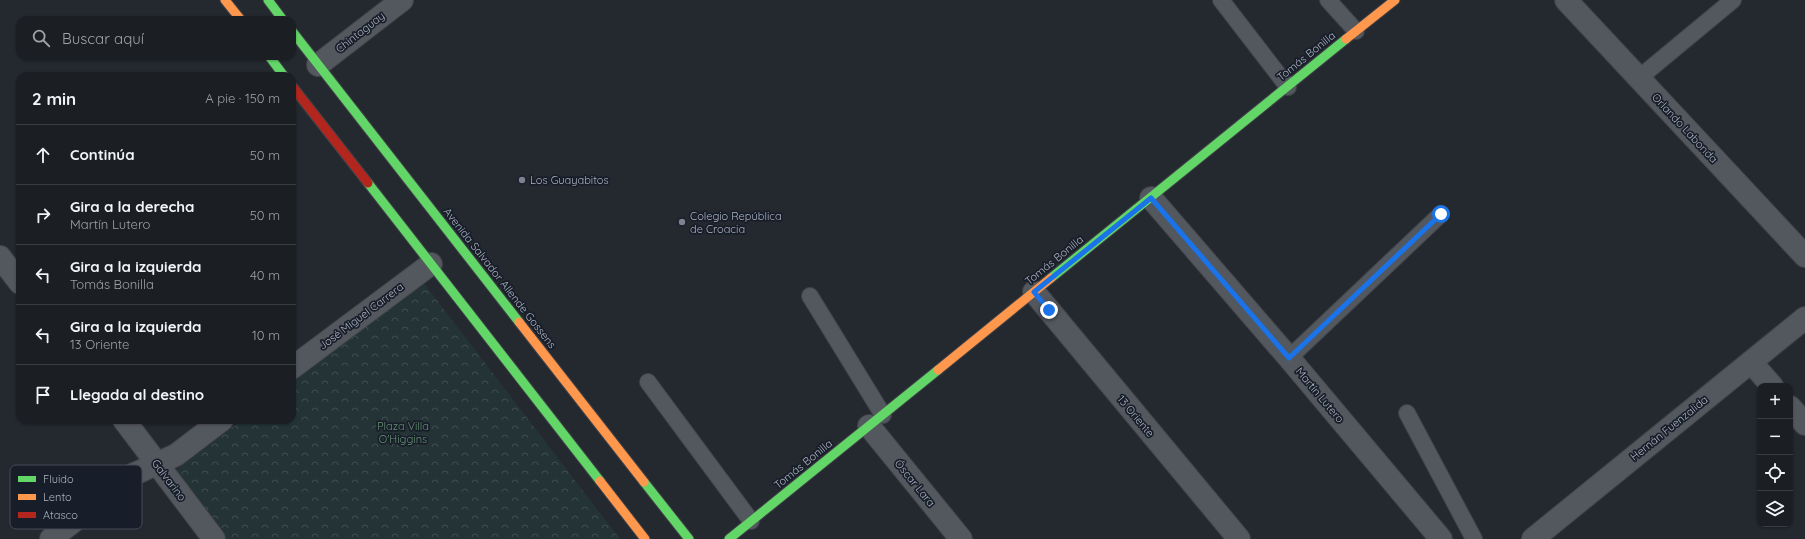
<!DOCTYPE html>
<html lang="es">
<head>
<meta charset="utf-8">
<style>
  body { margin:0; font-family:Quicksand,sans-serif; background:#24272b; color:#f1f3f6 }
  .controls { position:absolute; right:12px; bottom:12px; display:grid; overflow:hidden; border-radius:8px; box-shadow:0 1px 3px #0004 }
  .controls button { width:36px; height:36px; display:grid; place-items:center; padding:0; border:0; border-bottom:1px solid #393c41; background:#1b1e23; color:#f1f3f6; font:20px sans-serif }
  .stop { position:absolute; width:12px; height:12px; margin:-9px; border:3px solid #1a73e8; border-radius:50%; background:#fff }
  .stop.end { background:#1a73e8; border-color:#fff; box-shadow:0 1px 4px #0008 }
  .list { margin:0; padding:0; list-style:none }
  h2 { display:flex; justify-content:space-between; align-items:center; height:52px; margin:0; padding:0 16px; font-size:17px }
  h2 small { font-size:13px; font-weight:400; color:#a0a2a6 }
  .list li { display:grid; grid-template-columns:26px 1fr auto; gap:12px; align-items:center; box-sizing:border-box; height:60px; padding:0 16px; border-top:1px solid #393c41 }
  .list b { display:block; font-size:15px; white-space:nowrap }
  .list p { margin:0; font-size:13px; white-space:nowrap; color:#a0a2a6 }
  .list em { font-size:13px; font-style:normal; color:#a0a2a6 }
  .icon { flex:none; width:22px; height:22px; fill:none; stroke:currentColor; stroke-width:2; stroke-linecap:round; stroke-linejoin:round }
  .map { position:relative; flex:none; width:1805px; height:539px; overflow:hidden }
  .search { position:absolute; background:#1b1e23; box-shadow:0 1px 3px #0004; left:16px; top:16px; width:280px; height:44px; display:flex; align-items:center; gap:10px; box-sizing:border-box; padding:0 14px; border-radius:12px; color:#a0a2a6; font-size:15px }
  .panel { position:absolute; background:#1b1e23; box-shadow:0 1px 3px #0004; left:16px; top:72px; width:280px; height:352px; border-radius:12px }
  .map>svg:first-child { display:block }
  .park { fill:url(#park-crowns) }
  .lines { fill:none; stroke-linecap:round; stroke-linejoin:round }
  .lane-casing { stroke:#404248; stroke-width:18 }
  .street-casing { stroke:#404248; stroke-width:24 }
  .fast-casing { stroke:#404248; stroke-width:11 }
  .slow-casing { stroke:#404248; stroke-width:11 }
  .jam-casing { stroke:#404248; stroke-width:11 }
  .lane { stroke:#53575e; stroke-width:16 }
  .street { stroke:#53575e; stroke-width:22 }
  .fast { stroke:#63d668; stroke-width:9 }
  .slow { stroke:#ff974d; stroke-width:9 }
  .jam { stroke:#b3261e; stroke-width:9 }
  .route { stroke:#1a73e8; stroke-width:5 }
  .poi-dot { fill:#7c828f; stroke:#181e29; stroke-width:1.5 }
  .labels { text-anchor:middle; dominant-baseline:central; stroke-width:3.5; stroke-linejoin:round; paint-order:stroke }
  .street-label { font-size:11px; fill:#acb3c2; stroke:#181e29 }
  .poi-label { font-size:11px; fill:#acb3c2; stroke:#181e29; text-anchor:start }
  .park-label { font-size:11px; fill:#659172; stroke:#181e29 }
  .key { fill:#181e29; stroke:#444b57; stroke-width:1 }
  .key-label { font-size:11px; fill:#acb3c2 }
</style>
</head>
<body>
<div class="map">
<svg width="1805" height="539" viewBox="0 0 1805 539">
  <defs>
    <pattern id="park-crowns" width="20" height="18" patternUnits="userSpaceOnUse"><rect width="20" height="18" fill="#243336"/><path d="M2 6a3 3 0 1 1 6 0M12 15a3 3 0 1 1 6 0" fill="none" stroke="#414e51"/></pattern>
  </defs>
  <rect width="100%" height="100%" fill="#24282f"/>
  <path class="park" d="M423 282 620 539H223L172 473 242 420H292V382Z"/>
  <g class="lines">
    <g class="lane-casing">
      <g id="lane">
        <path d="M1221 0 1288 87"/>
        <path d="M1328 0 1356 31"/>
        <path d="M1639 78 1733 0"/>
        <path d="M810 296 883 415"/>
        <path d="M1289 358 1441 214"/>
        <path d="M648 382 751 521"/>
        <path d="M1407 413 1474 539"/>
      </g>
    </g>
    <g class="street-casing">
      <g id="street">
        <path d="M1566 0 1805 256"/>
        <path d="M318 65 402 0"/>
        <path d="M1151 198 1289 358 1441 539"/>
        <path d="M0 257 20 283"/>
        <path d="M1034 292 1239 539"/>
        <path d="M1751 362 1772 386"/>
        <path d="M292 368 431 264"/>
        <path d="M1790 407 1805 424"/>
        <path d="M124 420 214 539"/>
        <path d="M869 426 961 539"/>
        <path d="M51 539 132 475 176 455 222 420"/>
        <path d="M1533 539 1805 318"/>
      </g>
    </g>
    <g class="fast-casing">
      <g id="fast">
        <path d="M268 0 283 20"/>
        <path d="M292 31 519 322"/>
        <path d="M269 56 284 76"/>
        <path d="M368 183 600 481"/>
        <path d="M1051 278 1346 39"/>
        <path d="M644 482 689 539"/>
        <path d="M729 539 938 370"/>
      </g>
    </g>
    <g class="slow-casing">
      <g id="slow">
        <path d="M225 0 241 20"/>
        <path d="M1346 39 1395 0"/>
        <path d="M519 322 644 482"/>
        <path d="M938 370 1051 278"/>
        <path d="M600 481 645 539"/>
      </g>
    </g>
    <g class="jam-casing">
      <path id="jam" d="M292 86 368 183"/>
    </g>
    <use href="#lane" class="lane"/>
    <use href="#street" class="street"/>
    <use href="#fast" class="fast"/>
    <use href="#slow" class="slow"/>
    <use href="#jam" class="jam"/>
  </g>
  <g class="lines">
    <path class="route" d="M1049 310 1034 292 1151 198 1289 358 1441 214"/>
  </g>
  <g class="poi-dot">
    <circle cx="522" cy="180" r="4"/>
    <circle cx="682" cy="222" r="4"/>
  </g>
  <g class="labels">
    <g class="street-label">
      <text transform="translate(360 32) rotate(-38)">Chintaguay</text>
      <text transform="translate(1306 56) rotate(-39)">Tomás Bonilla</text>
      <text transform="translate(1685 128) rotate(47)">Orlando Labonda</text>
      <text transform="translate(1054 260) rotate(-39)">Tomás Bonilla</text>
      <text transform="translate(500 278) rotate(52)">Avenida Salvador Allende Gossens</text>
      <text transform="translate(361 316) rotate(-37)">José Miguel Carrera</text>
      <text transform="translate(1320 395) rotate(50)">Martín Lutero</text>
      <text transform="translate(1136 416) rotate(50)">13 Oriente</text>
      <text transform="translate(1669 428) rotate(-39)">Hernán Fuenzalida</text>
      <text transform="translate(803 464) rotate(-39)">Tomás Bonilla</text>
      <text transform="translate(169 480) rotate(53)">Galvarino</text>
      <text transform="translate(915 483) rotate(51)">Óscar Lara</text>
    </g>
    <g class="poi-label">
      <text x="530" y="180">Los Guayabitos</text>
      <text x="690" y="216">Colegio República<tspan x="690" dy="13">de Croacia</tspan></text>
    </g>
    <g class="park-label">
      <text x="403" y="426">Plaza Villa<tspan x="403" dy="13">O'Higgins</tspan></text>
    </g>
  </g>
  <rect x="10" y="465" width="132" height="64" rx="6" class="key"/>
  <rect x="18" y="476" width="18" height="6" fill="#63d668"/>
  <rect x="18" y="494" width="18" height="6" fill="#ff974d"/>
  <rect x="18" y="512" width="18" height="6" fill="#b3261e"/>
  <g class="key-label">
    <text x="43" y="483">Fluido</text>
    <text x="43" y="501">Lento</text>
    <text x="43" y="519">Atasco</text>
  </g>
</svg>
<div class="controls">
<button>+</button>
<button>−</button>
<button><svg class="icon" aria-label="locate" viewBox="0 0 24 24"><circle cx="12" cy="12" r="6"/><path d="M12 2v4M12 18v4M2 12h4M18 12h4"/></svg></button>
<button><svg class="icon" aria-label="layers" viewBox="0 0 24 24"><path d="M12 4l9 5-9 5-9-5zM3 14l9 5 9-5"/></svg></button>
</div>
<div class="stop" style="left:1441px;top:214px"></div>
<div class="stop end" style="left:1049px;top:310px"></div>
<div class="search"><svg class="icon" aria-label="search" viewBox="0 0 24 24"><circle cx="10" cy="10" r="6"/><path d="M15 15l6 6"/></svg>Buscar aquí</div>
<section class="panel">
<h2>2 min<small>A pie · 150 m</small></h2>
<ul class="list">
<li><svg class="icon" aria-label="ahead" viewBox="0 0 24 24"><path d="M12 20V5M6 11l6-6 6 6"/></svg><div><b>Continúa</b></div><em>50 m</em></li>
<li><svg class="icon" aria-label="right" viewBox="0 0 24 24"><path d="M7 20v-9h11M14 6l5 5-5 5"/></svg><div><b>Gira a la derecha</b><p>Martín Lutero</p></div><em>50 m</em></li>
<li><svg class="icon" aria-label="left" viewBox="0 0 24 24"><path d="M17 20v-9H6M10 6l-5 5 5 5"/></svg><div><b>Gira a la izquierda</b><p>Tomás Bonilla</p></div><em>40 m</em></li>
<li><svg class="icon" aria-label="left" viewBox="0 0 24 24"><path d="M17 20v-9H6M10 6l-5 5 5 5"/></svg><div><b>Gira a la izquierda</b><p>13 Oriente</p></div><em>10 m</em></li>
<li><svg class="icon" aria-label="arrive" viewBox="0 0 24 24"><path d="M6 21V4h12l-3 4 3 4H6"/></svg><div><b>Llegada al destino</b></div></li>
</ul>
</section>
</div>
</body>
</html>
